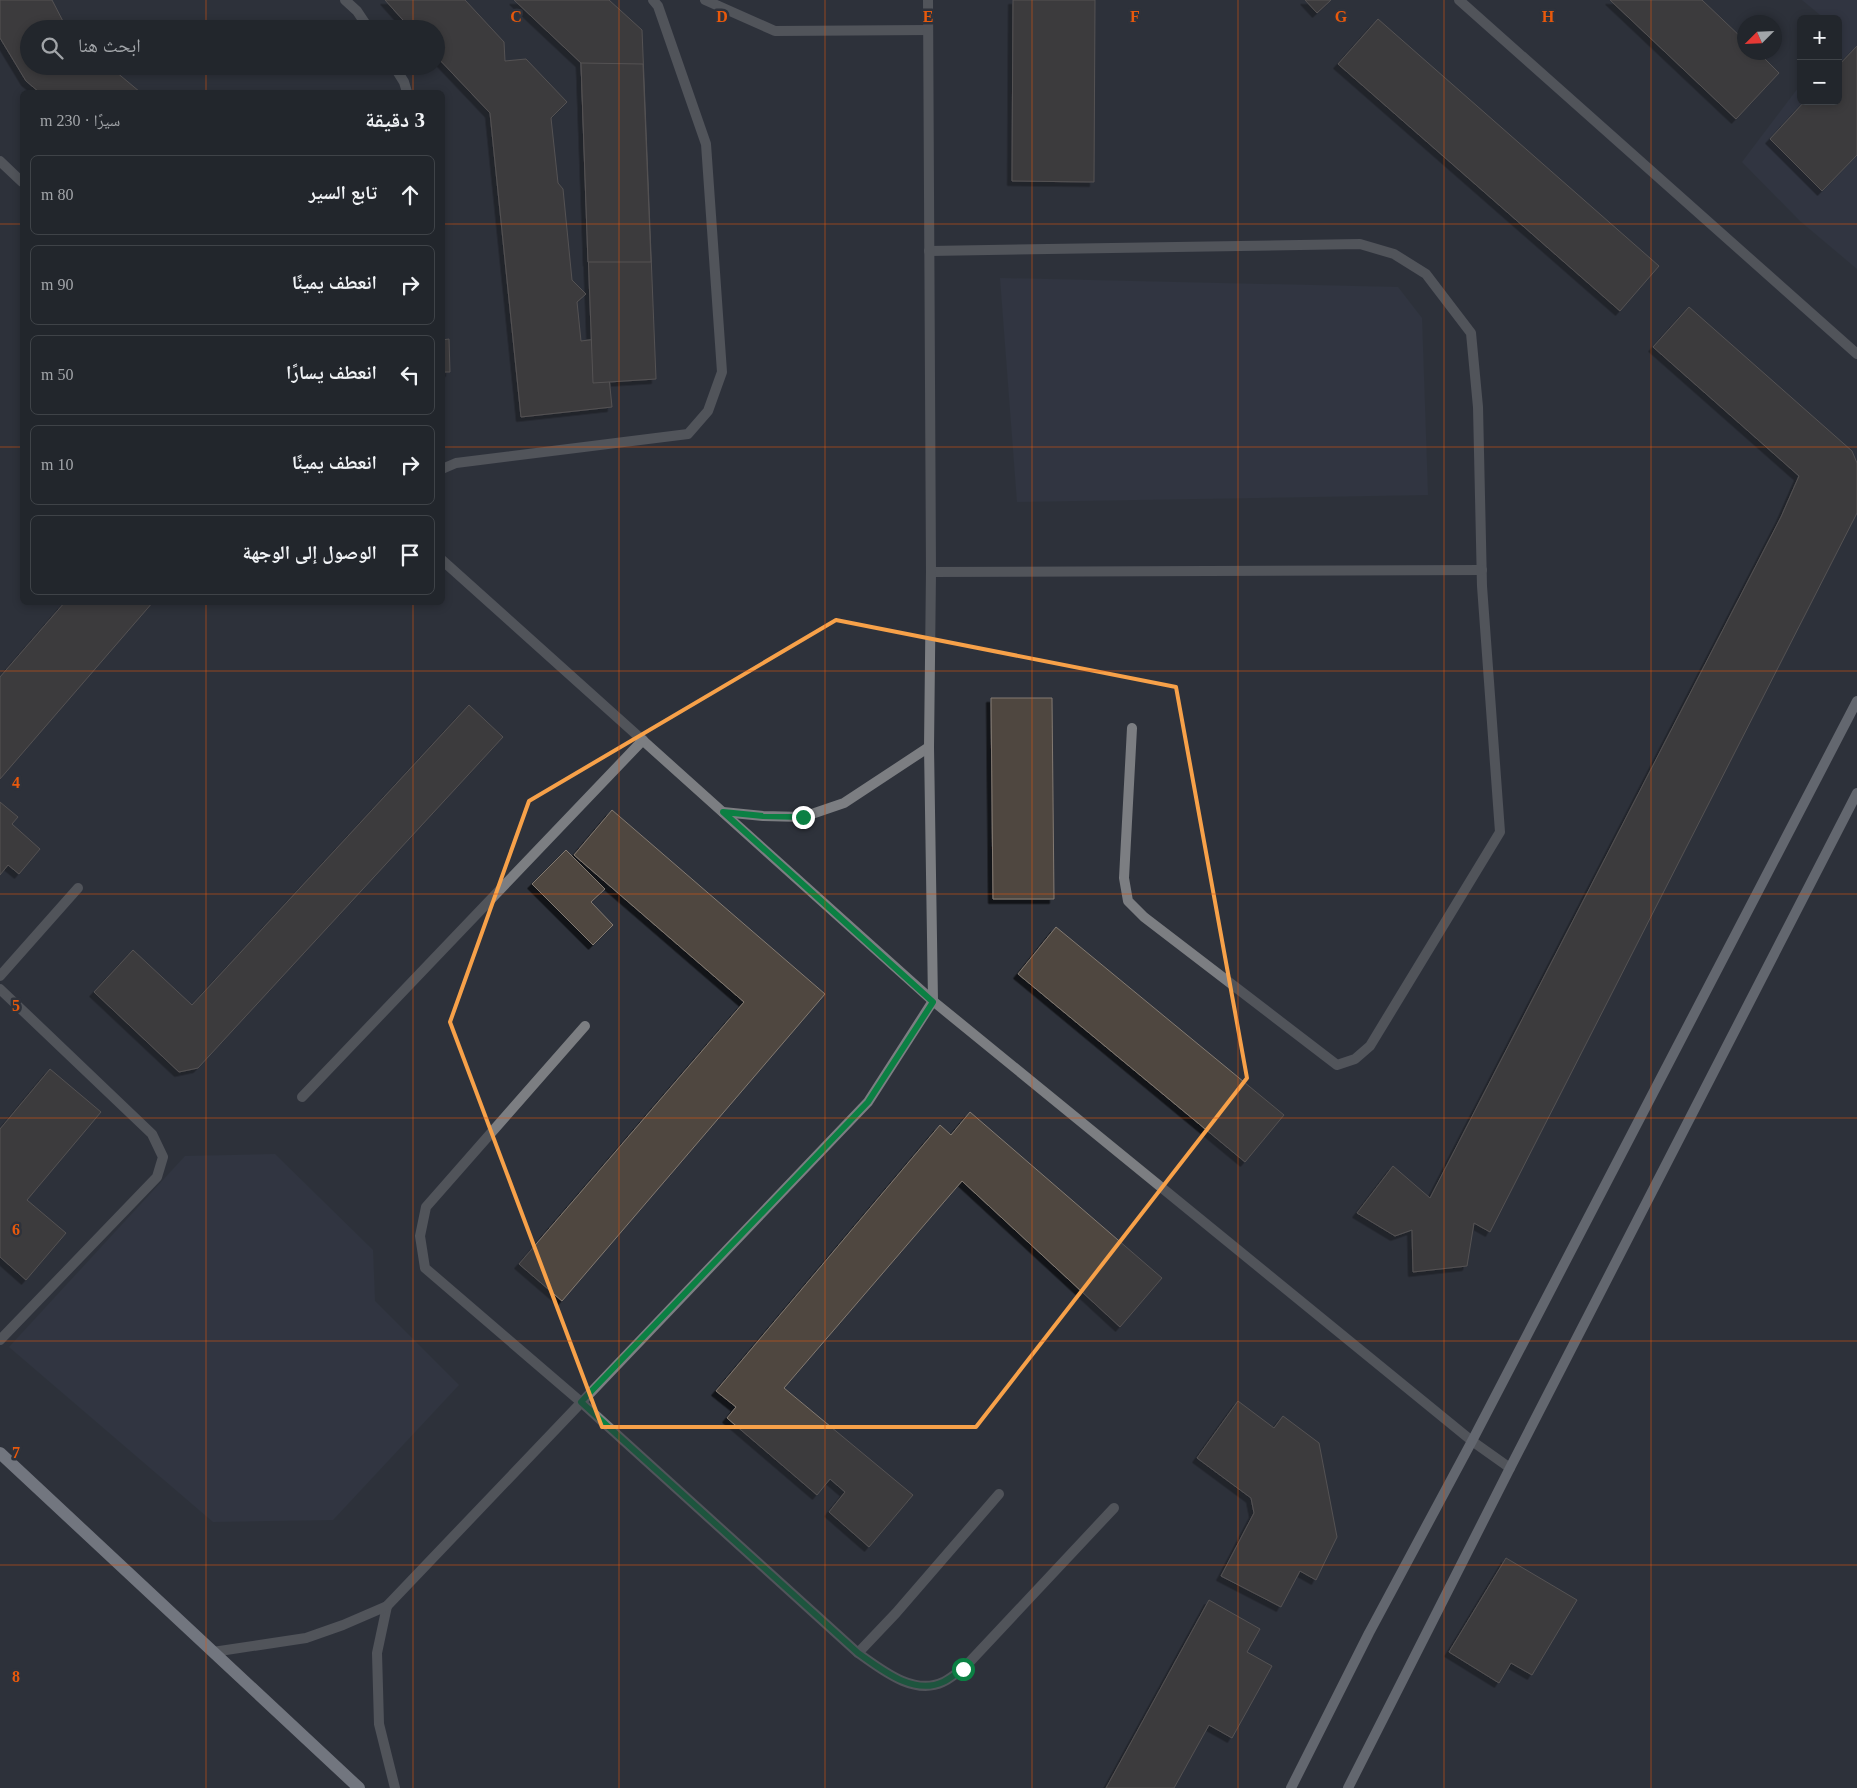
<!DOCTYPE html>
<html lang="ar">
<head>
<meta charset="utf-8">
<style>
  body { margin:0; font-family:"Times New Roman","Noto Naskh Arabic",serif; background:#2a2e34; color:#f1f3f6; direction:rtl }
  .controls { position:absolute; right:15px; top:15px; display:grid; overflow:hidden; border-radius:8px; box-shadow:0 2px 8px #0003 }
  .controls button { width:45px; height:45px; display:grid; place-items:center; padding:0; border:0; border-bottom:1px solid #3f4348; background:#22262c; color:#f1f3f6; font:25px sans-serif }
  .compass { position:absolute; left:1737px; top:15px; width:45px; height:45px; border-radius:50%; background:#22262c; box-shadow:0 2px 8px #0003; rotate:246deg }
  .stop { position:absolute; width:15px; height:15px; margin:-11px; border:4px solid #0b8043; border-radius:50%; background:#fff }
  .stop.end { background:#0b8043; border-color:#fff; box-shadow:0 1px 5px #0008 }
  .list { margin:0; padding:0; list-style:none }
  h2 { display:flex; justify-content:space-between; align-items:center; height:65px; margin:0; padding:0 20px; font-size:21px }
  h2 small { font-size:16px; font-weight:400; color:#a2a5a9 }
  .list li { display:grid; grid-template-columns:32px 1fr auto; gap:15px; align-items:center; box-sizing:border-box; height:80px; margin:0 10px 10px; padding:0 10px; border:1px solid #3f4348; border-radius:8px }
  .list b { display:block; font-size:19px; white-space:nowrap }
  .list em { font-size:16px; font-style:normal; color:#a2a5a9 }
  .icon { flex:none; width:28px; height:28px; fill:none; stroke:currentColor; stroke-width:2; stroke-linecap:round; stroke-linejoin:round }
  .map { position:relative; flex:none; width:1857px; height:1788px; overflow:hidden; direction:ltr }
  .search { position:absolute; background:#22262c; box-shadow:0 2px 8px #0003; left:20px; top:20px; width:425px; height:55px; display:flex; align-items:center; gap:12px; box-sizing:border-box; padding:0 18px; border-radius:28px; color:#a2a5a9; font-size:19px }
  .panel { position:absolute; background:#22262c; box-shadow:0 2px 8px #0003; left:20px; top:90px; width:425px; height:515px; border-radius:8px; direction:rtl }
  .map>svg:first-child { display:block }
  .built { fill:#353b49 }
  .building { fill:#4f4740; stroke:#837a72; filter:url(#shadow) }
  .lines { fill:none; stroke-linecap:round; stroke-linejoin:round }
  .service { stroke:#7c7e82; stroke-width:10 }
  .minor { stroke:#7c7e82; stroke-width:10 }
  .tertiary { stroke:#7c7e82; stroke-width:10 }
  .secondary { stroke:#a5a8af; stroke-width:10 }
  .primary { stroke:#c5c9d2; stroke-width:12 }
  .route { stroke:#0b8043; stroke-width:6 }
  .marked { fill:none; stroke:#f7a149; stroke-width:4; stroke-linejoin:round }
  .grid { fill:none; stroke:#e8590c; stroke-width:1; stroke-opacity:0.55 }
  .grid-label { font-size:16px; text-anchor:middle; font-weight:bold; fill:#e8590c; stroke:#2e323b; stroke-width:5; stroke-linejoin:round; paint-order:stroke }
</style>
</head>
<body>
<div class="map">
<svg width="1857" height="1788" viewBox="0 0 1857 1788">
  <defs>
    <filter id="shadow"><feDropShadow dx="-4.5" dy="4.5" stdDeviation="0" flood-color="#0009"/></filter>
  </defs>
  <rect width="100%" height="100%" fill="#2e323b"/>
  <g class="built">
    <path d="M1802 0H1857V269L1800 221 1742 162 1801 84V101H1838V34L1840 32 1838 30V19H1825Z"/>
    <path d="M1000 278 1398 287 1422 318 1428 495 1017 502Z"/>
    <path d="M275 1154 373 1250 375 1301 459 1385 333 1520 213 1522 9 1347 185 1156Z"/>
  </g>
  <g class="building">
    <path d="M0 0H52L67 29H29V66H109L140 92H39L26 81 0 38Z"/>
    <path d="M385 0H465L504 42 505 61 526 59 567 102 551 118 558 183 563 189 572 280 586 294 577 302 581 341 605 338 612 407 521 417 490 113 436 56V29H411Z"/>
    <path d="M514 0H609L642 30 656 379 593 383 581 63Z"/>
    <path d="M1013 0H1095L1094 182 1012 181Z"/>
    <path d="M1305 0H1331L1317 13Z"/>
    <path d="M1610 0H1702L1744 40V52H1758L1779 73 1736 119Z"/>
    <path d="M1378 19 1659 266 1620 311 1338 64Z"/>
    <path d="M1857 46V155L1822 191 1770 139 1805 101H1838V66Z"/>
    <path d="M581 63 643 64 651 262H588Z"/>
    <path d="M1689 307 1852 451 1857 463V513L1490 1232 1474 1223 1467 1266 1413 1272 1412 1230 1395 1236 1357 1213 1393 1166 1430 1198 1781 517 1799 476 1653 347Z"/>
    <path d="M449 339 450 372H442V340Z"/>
    <path d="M65 602H153L0 779V677Z"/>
    <path d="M991 698H1052L1054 899H993Z"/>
    <path d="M469 705 503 737 198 1068 179 1072 94 992 133 950 192 1005Z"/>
    <path d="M0 802 18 817 12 824 40 849 19 874 8 865 0 875Z"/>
    <path d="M612 810 825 994 562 1301 519 1264 744 1002 574 855Z"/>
    <path d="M566 850 605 889 591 902 613 925 593 945 532 884Z"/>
    <path d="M1056 927 1284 1115 1245 1162 1018 974Z"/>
    <path d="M50 1069 101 1112 27 1200 66 1233 26 1280 0 1257V1129Z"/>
    <path d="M970 1112 1162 1278 1120 1327 962 1181 784 1388 913 1495 869 1547 829 1512 845 1492 830 1479 817 1495 727 1418 736 1407 716 1391 940 1125 951 1135Z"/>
    <path d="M1238 1401 1274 1428 1283 1416 1319 1443 1337 1537 1316 1580 1300 1571 1281 1607 1221 1576 1254 1513 1251 1498 1197 1458Z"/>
    <path d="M1506 1558 1577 1600 1532 1675 1511 1663 1499 1683 1449 1652Z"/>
    <path d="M1209 1600 1260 1629 1247 1652 1272 1666 1232 1738 1209 1725 1174 1788H1106Z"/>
  </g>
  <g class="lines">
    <g class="service">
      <path d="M345 0 357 11 369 29"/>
      <path d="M705 0 775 31 928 30"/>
      <path d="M394 66 404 82 407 92"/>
      <path d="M929 251 1360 244 1394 254 1426 274 1471 333 1478 407 1482 586 1500 832 1370 1046 1355 1059 1337 1065 1144 917 1128 901 1124 878 1132 728"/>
      <path d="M442 469 456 463 688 434 708 411 722 372 706 144 658 6 653 0"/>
      <path d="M931 572 1482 570"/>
      <path d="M0 976 78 888"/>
      <path d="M0 989 152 1134 163 1157 157 1177 0 1340"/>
      <path d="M585 1026 426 1207 420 1236 425 1268 581 1402 858 1653 896 1613 999 1494"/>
      <path d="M302 1097 643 740"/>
      <path d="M858 1653C881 1669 913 1696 943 1682 950 1679 956 1673 963 1669L1114 1508"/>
    </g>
    <g class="minor">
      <path d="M0 161 22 182"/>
      <path d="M442 560 933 1001 1472 1441 1510 1468"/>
      <path d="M723 812 763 816 803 817 844 803 929 747"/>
      <path d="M387 1606 377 1653 379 1724 395 1788"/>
      <path d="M213 1652 306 1638 343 1625 387 1606 868 1102 933 1001 929 747 931 572 928 0"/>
    </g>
    <path class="tertiary" d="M1459 0 1857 354"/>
    <g class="secondary">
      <path d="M1291 1788 1369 1633 1472 1441 1857 701"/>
      <path d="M1348 1788 1510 1468 1857 793"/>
    </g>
    <path class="primary" d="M0 1453 359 1788"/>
  </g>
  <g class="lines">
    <path class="route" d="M803 817 763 816 723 812 933 1002 868 1102 581 1402 858 1653C881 1669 913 1696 943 1682 950 1679 956 1673 963 1669"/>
  </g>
  <path d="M0 0H1857V1788H0ZM836 620 1176 687 1247 1078 976 1427H602L450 1022 529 801Z" fill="#2e323b" fill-opacity=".55" fill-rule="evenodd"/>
  <path class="marked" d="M836 620 1176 687 1247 1078 976 1427H602L450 1022 529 801Z"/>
  <path class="grid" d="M206 0V29M413 0V29M619 0V1788M825 0V1788M1032 0V1788M1238 0V1788M1444 0V1788M1651 0V1788M206 66V92M413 66V92M0 224H22M442 224H1857M0 447H22M442 447H1857M206 602V1788M413 602V1788M0 671H1857M0 894H1857M0 1118H1857M0 1341H1857M0 1565H1857"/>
  <g class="grid-label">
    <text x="516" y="22">C</text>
    <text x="722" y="22">D</text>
    <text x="928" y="22">E</text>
    <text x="1135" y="22">F</text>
    <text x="1341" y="22">G</text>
    <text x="1548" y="22">H</text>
    <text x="16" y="788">4</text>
    <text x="16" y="1011">5</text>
    <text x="16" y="1235">6</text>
    <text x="16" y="1458">7</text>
    <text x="16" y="1682">8</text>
  </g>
</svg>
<div class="controls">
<button>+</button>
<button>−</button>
</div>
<svg class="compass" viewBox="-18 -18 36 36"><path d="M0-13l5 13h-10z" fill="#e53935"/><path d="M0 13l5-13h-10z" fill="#a2a5a9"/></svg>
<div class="stop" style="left:963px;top:1669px"></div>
<div class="stop end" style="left:803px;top:817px"></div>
<div class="search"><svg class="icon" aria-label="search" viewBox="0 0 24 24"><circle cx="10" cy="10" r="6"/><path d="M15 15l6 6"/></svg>ابحث هنا</div>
<section class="panel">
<h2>3 دقيقة<small>سيرًا · 230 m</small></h2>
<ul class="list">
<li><svg class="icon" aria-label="ahead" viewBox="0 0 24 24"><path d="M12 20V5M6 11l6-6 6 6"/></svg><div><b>تابع السير</b></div><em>80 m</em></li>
<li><svg class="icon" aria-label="right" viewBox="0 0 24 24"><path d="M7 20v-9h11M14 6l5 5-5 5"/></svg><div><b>انعطف يمينًا</b></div><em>90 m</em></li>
<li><svg class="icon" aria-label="left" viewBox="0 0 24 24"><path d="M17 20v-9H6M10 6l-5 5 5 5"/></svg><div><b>انعطف يسارًا</b></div><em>50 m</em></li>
<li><svg class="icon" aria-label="right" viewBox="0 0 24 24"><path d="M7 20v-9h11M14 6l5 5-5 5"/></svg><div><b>انعطف يمينًا</b></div><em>10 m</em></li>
<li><svg class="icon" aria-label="arrive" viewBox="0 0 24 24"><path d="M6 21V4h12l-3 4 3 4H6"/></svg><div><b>الوصول إلى الوجهة</b></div></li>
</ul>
</section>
</div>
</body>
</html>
